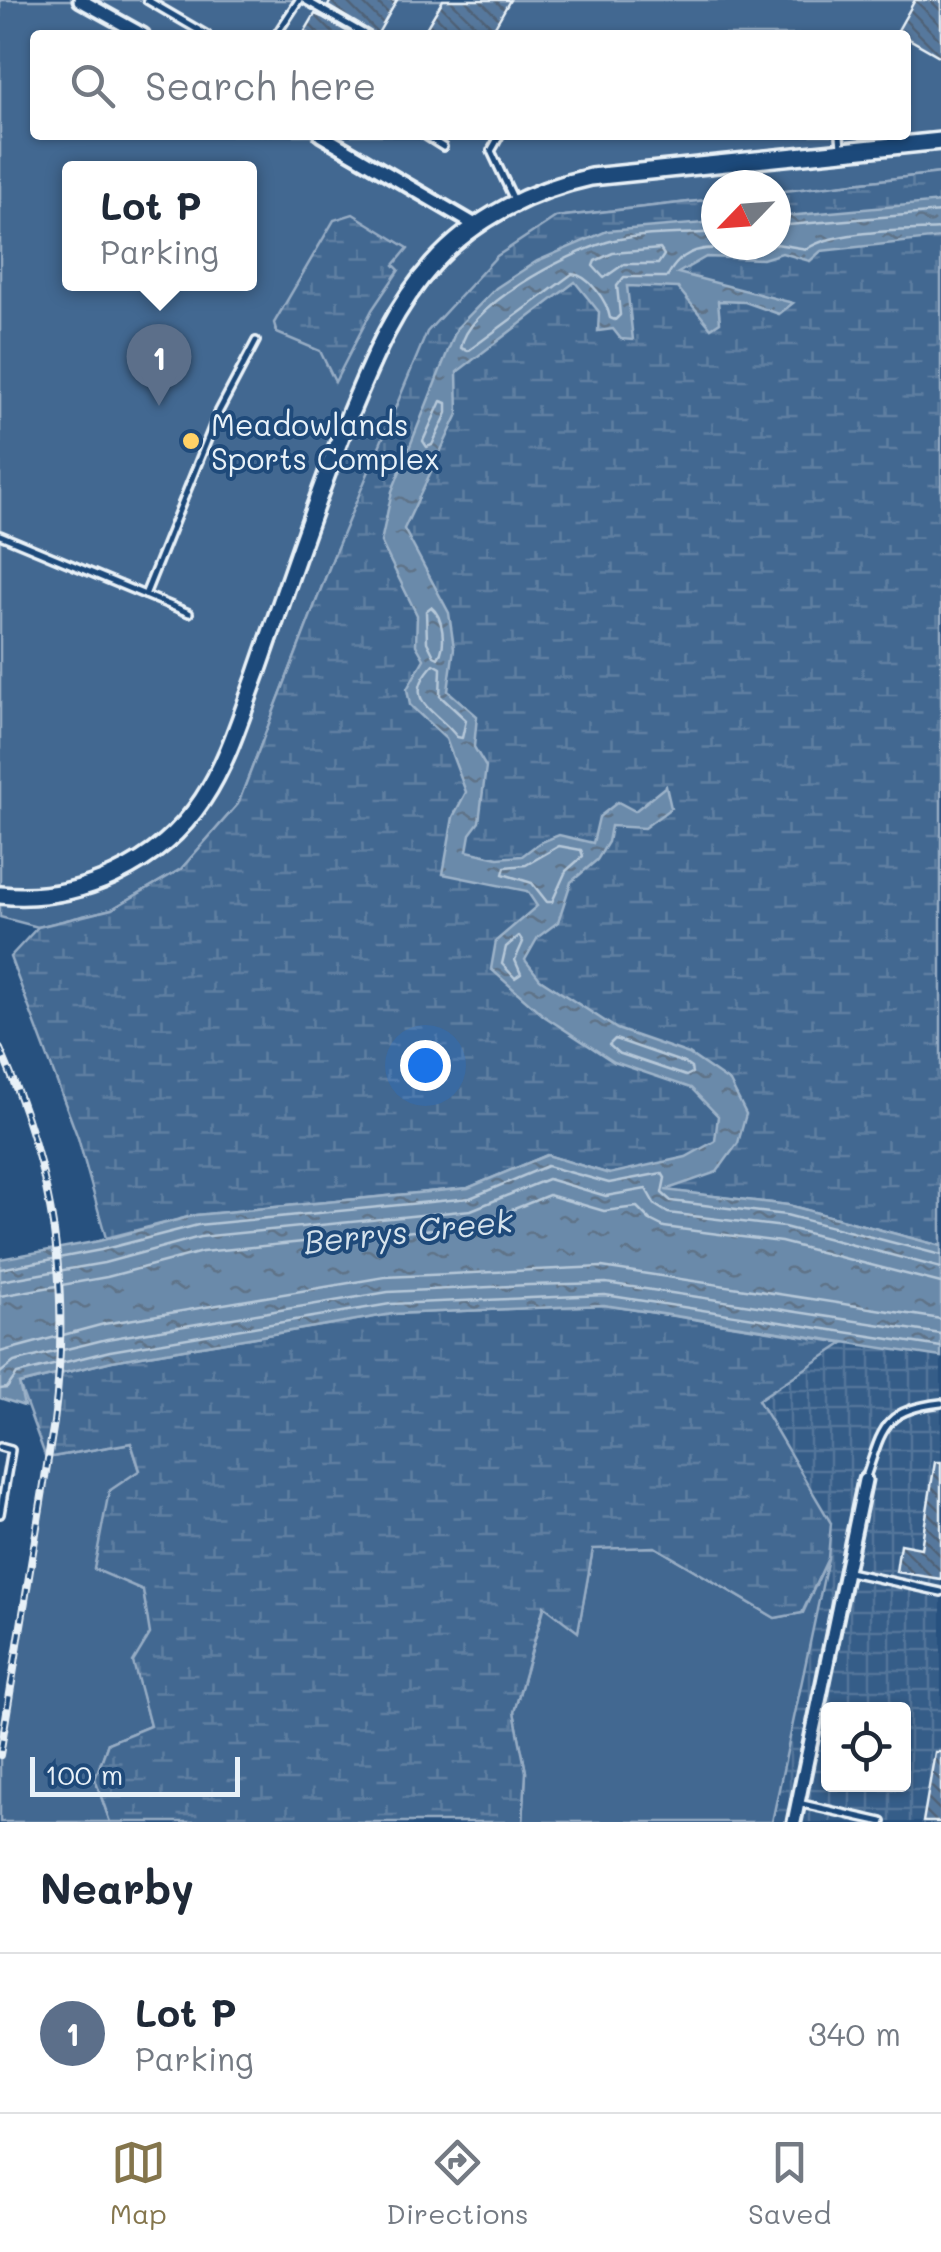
<!DOCTYPE html>
<html lang="en">
<head>
<meta charset="utf-8">
<style>
  body { margin:0; font-family:Mali,sans-serif; background:#f6f6f7; color:#1f2937 }
  .controls { position:absolute; right:30px; bottom:30px; display:grid; overflow:hidden; border-radius:10px; box-shadow:0 2px 8px #0004 }
  .controls button { width:90px; height:90px; display:grid; place-items:center; padding:0; border:0; border-bottom:2px solid #e0e1e3; background:#fff; color:#1f2937; font:50px sans-serif }
  .compass { position:absolute; left:701px; top:170px; width:90px; height:90px; border-radius:50%; background:#fff; box-shadow:0 2px 8px #0004; rotate:245deg }
  .scale { position:absolute; left:30px; bottom:25px; width:210px; box-sizing:border-box; padding-left:10px; border:5px solid #e8f1f8; border-top:0; font-size:28px; line-height:35px; white-space:nowrap; color:#e8f1f8; -webkit-text-stroke:8px #1f4a7a; paint-order:stroke }
  .you { position:absolute; left:425px; top:1065px; width:35px; height:35px; margin:-25px; border:8px solid #fff; border-radius:50%; background:#1a73e8; box-shadow:0 0 0 15px #1a73e833 }
  .badge { display:grid; place-items:center; width:65px; height:65px; border-radius:50%; background:#84754c; color:#fff; font-size:32px; font-weight:700 }
  .pin { position:absolute; translate:-50% -82px; filter:drop-shadow(0 2px 5px #0008) }
  .pin::after { content:''; position:absolute; top:52px; width:35px; height:30px; background:inherit; clip-path:polygon(0 0,100% 0,50% 100%) }
  .popup { position:absolute; left:62px; top:161px; width:195px; height:130px; box-sizing:border-box; display:grid; place-content:center; border-radius:10px; background:#fff; filter:drop-shadow(0 2px 8px #0005); font-size:32px; white-space:nowrap; color:#747a83 }
  .popup b { font-size:38px; color:#1f2937 }
  .popup::after { content:''; position:absolute; left:50%; top:100%; margin-left:-20px; border:20px solid transparent; border-top-color:#fff }
  .list { margin:0; padding:0; list-style:none }
  h2 { display:flex; justify-content:space-between; align-items:center; height:130px; margin:0; padding:0 40px; font-size:42px }
  h2 small { font-size:32px; font-weight:400; color:#747a83 }
  .list li { display:grid; grid-template-columns:65px 1fr auto; gap:30px; align-items:center; box-sizing:border-box; height:160px; padding:0 40px; border-top:2px solid #e0e1e3 }
  .list b { display:block; font-size:38px; white-space:nowrap }
  .list p { margin:0; font-size:32px; white-space:nowrap; color:#747a83 }
  .list em { font-size:32px; font-style:normal; color:#747a83 }
  .icon { flex:none; width:55px; height:55px; fill:none; stroke:currentColor; stroke-width:2; stroke-linecap:round; stroke-linejoin:round }
  .map { position:relative; flex:none; width:941px; height:1822px; overflow:hidden }
  .search { position:absolute; background:#fff; box-shadow:0 2px 8px #0004; left:30px; right:30px; top:30px; height:110px; display:flex; align-items:center; gap:25px; box-sizing:border-box; padding:0 35px; border-radius:10px; color:#747a83; font-size:38px }
  .sheet { height:290px; background:#fff }
  nav { display:flex; justify-content:space-around; align-items:center; box-sizing:border-box; height:140px; border-top:2px solid #e0e1e3; background:#fff; font-size:28px; color:#747a83 }
  nav a { display:grid; justify-items:center; gap:5px }
  nav .on { color:#84754c }
  .map>svg:first-child { display:block }
  .industrial { fill:url(#industrial-grid); fill-rule:evenodd }
  .grass { fill:#436891; stroke:#96acc4; stroke-width:2.5; fill-rule:evenodd }
  .wetland { fill:url(#wetland-marsh); stroke:#96acc4; stroke-width:2.5 }
  .water { fill:url(#water-ripples); stroke:#9db3c9; stroke-width:2.5 }
  .lines { fill:none; stroke-linecap:round; stroke-linejoin:round }
  .shore { stroke:#b6c8d9; stroke-width:2.5 }
  .building { fill:url(#building-back-hatch); stroke:#e8f1f8; stroke-width:2.5 }
  .lane-casing { stroke:#e8f1f8; stroke-width:12 }
  .street-casing { stroke:#e8f1f8; stroke-width:19 }
  .secondary-casing { stroke:#e8f1f8; stroke-width:22 }
  .lane { stroke:#1f4a7a; stroke-width:5 }
  .street { stroke:#1f4a7a; stroke-width:11 }
  .secondary { stroke:#1f4a7a; stroke-width:15 }
  .rail-casing { stroke:#e8f1f8; stroke-width:8 }
  .rail { stroke:#1f4a7a; stroke-width:4; stroke-dasharray:11; stroke-linecap:butt }
  .poi-dot { fill:#ffd166; stroke:#1f4a7a; stroke-width:4 }
  .labels { text-anchor:middle; dominant-baseline:central; stroke-width:8; stroke-linejoin:round; paint-order:stroke }
  .poi-label { font-size:30px; fill:#e8f1f8; stroke:#1f4a7a; text-anchor:start }
  .water-label { font-size:32px; font-style:italic; fill:#d5e2ec; stroke:#1f4a7a }
</style>
</head>
<body>
<div class="map">
<svg width="941" height="1822" viewBox="0 0 941 1822">
  <defs>
    <pattern id="industrial-grid" width="8" height="8" patternUnits="userSpaceOnUse" patternTransform="scale(2.5)"><rect width="8" height="8" fill="#355d88"/><path d="M0 4h8M4 0v8" fill="none" stroke="#52759a"/></pattern>
    <pattern id="wetland-marsh" width="20" height="14" patternUnits="userSpaceOnUse" patternTransform="scale(2.5)"><rect width="20" height="14" fill="#436891"/><path d="M1 5h8M5 5V1M11 12h8M15 12V8" fill="none" stroke="#5e7ea1"/></pattern>
    <pattern id="water-ripples" width="26" height="14" patternUnits="userSpaceOnUse" patternTransform="scale(2.5)"><rect width="26" height="14" fill="#6b8aaa"/><path d="M2 4q2-2 4 0t4 0M15 11q2-2 4 0t4 0" fill="none" stroke="#5e7388"/></pattern>
    <pattern id="building-back-hatch" width="6" height="6" patternUnits="userSpaceOnUse" patternTransform="scale(2.5)"><rect width="6" height="6" fill="#57789d"/><path d="M-1 5l2 2M0 0l6 6M5-1l2 2" fill="none" stroke="#4f6278"/></pattern>
  </defs>
  <rect width="100%" height="100%" fill="#27517f"/>
  <filter id="ink" filterUnits="userSpaceOnUse"><feTurbulence type="fractalNoise" baseFrequency=".01" numOctaves="2"/><feDisplacementMap in="SourceGraphic" scale="20" xChannelSelector="R" yChannelSelector="G"/><feConvolveMatrix kernelMatrix="1 2 1 2 8 2 1 2 1" color-interpolation-filters="sRGB"/></filter>
  <g filter="url(#ink)">
    <path class="industrial" d="M844 1343 941 1357V1822H772L828 1558 831 1523 757 1400ZM828 1710H904V1784H828Z"/>
    <g class="grass">
      <path d="M0 0H941V173L776 192V185H716V199L556 217 336 550 238 804 181 869 112 909 38 927 0 917ZM35 35H906V135H35ZM69 168H249V284H69Z"/>
      <path d="M131 1443 140 1471 143 1590 151 1634 134 1662 150 1726 108 1743 95 1779 110 1822H0V1746L46 1458Z"/>
      <path d="M655 1547 775 1618 803 1613 828 1558 772 1822H523L526 1772 514 1712 545 1605 578 1631 593 1548Z"/>
    </g>
    <g class="wetland">
      <path d="M941 173V1246L788 1205 663 1190 547 1155 468 1188 196 1215 106 1238 78 1138 10 957 38 927 112 909 181 869 238 804 336 550 427 332 497 256 556 217 716 199V245H776V192Z"/>
      <path d="M353 214 408 248 394 265 399 270 372 310 335 382 320 351 277 333 274 323 334 220Z"/>
      <path d="M604 1305 844 1343 758 1400 831 1523 828 1558 802 1613 775 1618 655 1547 593 1549 578 1632 544 1606 514 1712 526 1772 523 1822H110L95 1779 108 1743 150 1726 133 1662 150 1634 143 1590 94 1569 109 1491 140 1470 131 1443 46 1458 19 1384 112 1361 392 1314Z"/>
    </g>
    <path class="water" d="M941 202V238L821 251 810 261 782 253 763 259 706 257 678 273 793 303 779 314 745 302 718 301 720 322 711 328 678 288 627 286 633 340 621 339 613 329 598 331 599 312 575 282 457 372 458 414 404 529 449 613 454 648 448 691 477 716 474 747 486 767 479 822 470 834 467 851 498 858 522 856 539 843 559 835 593 843 599 817 618 802 635 811 666 786 671 808 644 828 611 826 608 842 597 860 571 882 558 922 538 937 525 960 540 979 617 1029 689 1054 730 1082 746 1114 738 1143 717 1172 665 1190 788 1205 941 1246V1357L604 1305 392 1314 112 1361 19 1384 24 1406 0 1398V1259L99 1241 196 1215 468 1188 547 1155 609 1174 686 1157 715 1141 718 1116 691 1088 614 1062 544 1016 491 969 496 941 537 906 527 891 443 874 453 817 466 792 446 739 410 705 407 689 424 659 416 645 417 615 381 542 392 491 457 328 496 288 537 261 607 231 716 222V245H776V217Z"/>
    <g class="lines">
      <g class="shore">
        <path d="M776 226 941 212"/>
        <path d="M716 232C683 235 638 233 607 242 567 254 468 305 461 348L468 351 572 274C589 275 607 301 610 318L615 320 620 315 617 286 624 277H667C692 229 734 259 773 245"/>
        <path d="M776 244 807 249C833 230 907 231 941 229"/>
        <path d="M660 249 664 255 658 264H624L604 278 593 266 595 261 613 253Z"/>
        <path d="M441 401 447 403V413L432 445 427 447 423 441Z"/>
        <path d="M431 607C443 616 447 646 438 658L434 656 427 642 426 611Z"/>
        <path d="M434 664 441 668 440 696 466 720 462 738 457 737C436 709 399 701 434 664Z"/>
        <path d="M559 846 581 850 583 856 566 871 552 902H547L532 883 503 874 505 867 526 865Z"/>
        <path d="M519 936 523 942 515 960 521 974 515 978 502 964 506 947Z"/>
        <path d="M615 1039 684 1063 691 1068 692 1073 686 1076 618 1053 609 1045Z"/>
        <path d="M0 1269 101 1250 198 1225 470 1198 547 1166 609 1183 662 1173 665 1178 662 1193 671 1201 786 1215 941 1255"/>
        <path d="M0 1281 104 1263 200 1237 471 1210 548 1179 606 1196 646 1189 655 1205 668 1213 784 1227 941 1268"/>
        <path d="M0 1296 107 1277 202 1252 474 1225 549 1195 604 1211 637 1207 650 1220 664 1227 781 1242 941 1283"/>
        <path d="M0 1352 104 1324 385 1277 602 1267 941 1319"/>
        <path d="M0 1373 14 1362 107 1339 388 1292 529 1285 606 1283 941 1334"/>
        <path d="M0 1389 7 1388 17 1374 110 1351 390 1304 530 1298 605 1295 941 1347"/>
      </g>
    </g>
    <g class="building">
      <path d="M331 0H397L377 35 328 6Z"/>
      <path d="M443 0H510L490 35H422Z"/>
      <path d="M915 0H941V57L897 32Z"/>
      <path d="M315 14 322 17 353 35H311L305 31Z"/>
      <path d="M935 1462H941V1579L896 1572 900 1544 921 1548Z"/>
      <path d="M935 1752H941V1822H923Z"/>
    </g>
    <g class="lines">
      <g class="lane-casing">
        <g id="lane">
          <path d="M147 0 207 35"/>
          <path d="M305 0 366 35"/>
          <path d="M276 35 299 0"/>
          <path d="M424 135 443 147"/>
          <path d="M500 135 491 151 514 200"/>
          <path d="M840 135 841 148"/>
          <path d="M0 535 145 595"/>
          <path d="M189 613 145 595 219 411 256 341"/>
          <path d="M0 1447 11 1450 0 1514"/>
          <path d="M866 1477C883 1427 883 1410 941 1403"/>
          <path d="M849 1572 941 1592"/>
          <path d="M798 1803 882 1822"/>
        </g>
      </g>
      <g class="street-casing">
        <g id="street">
          <path d="M80 0 143 35"/>
          <path d="M321 135 477 226"/>
          <path d="M794 1822 865 1480"/>
        </g>
      </g>
      <g class="secondary-casing">
        <path id="secondary" d="M0 895C78 903 160 865 203 799 228 761 241 716 257 673 287 587 315 501 349 416 372 361 393 308 433 264 474 218 532 190 591 177L941 141"/>
      </g>
      <use href="#lane" class="lane"/>
      <use href="#street" class="street"/>
      <use href="#secondary" class="secondary"/>
      <g class="rail-casing">
        <path id="rail" d="M0 1049C55 1173 71 1288 54 1422L0 1755"/>
      </g>
      <use href="#rail" class="rail"/>
    </g>
  </g>
  <circle class="poi-dot" cx="191" cy="441" r="10"/>
  <g class="labels">
    <g class="poi-label">
      <text x="211" y="424">Meadowlands<tspan x="211" dy="34">Sports Complex</tspan></text>
    </g>
    <g class="water-label">
      <text transform="translate(408 1230) rotate(-6)">Berrys Creek</text>
    </g>
  </g>
</svg>
<div class="controls">
<button><svg class="icon" aria-label="locate" viewBox="0 0 24 24"><circle cx="12" cy="12" r="6"/><path d="M12 2v4M12 18v4M2 12h4M18 12h4"/></svg></button>
</div>
<svg class="compass" viewBox="-18 -18 36 36"><path d="M0-13l5 13h-10z" fill="#e53935"/><path d="M0 13l5-13h-10z" fill="#747a83"/></svg>
<div class="scale">100 m</div>
<div class="you"></div>
<div class="pin badge" style="left:159px;top:406px;background:#5c6f8a">1</div>
<div class="popup"><b>Lot P</b>Parking</div>
<div class="search"><svg class="icon" aria-label="search" viewBox="0 0 24 24"><circle cx="10" cy="10" r="6"/><path d="M15 15l6 6"/></svg>Search here</div>
</div>
<section class="sheet">
<h2>Nearby<small></small></h2>
<ul class="list">
<li><span class="badge" style="background:#5c6f8a">1</span><div><b>Lot P</b><p>Parking</p></div><em>340 m</em></li>
</ul>
</section>
<nav>
<a class="on"><svg class="icon" aria-label="map" viewBox="0 0 24 24"><path d="M3 6l6-2 6 2 6-2v14l-6 2-6-2-6 2zM9 4v14M15 6v14"/></svg>Map</a>
<a><svg class="icon" aria-label="directions" viewBox="0 0 24 24"><path d="M12 3l9 9-9 9-9-9zM9 14v-3h6M13 9l2 2-2 2"/></svg>Directions</a>
<a><svg class="icon" aria-label="saved" viewBox="0 0 24 24"><path d="M7 4h10v16l-5-4-5 4z"/></svg>Saved</a>
</nav>
</body>
</html>
